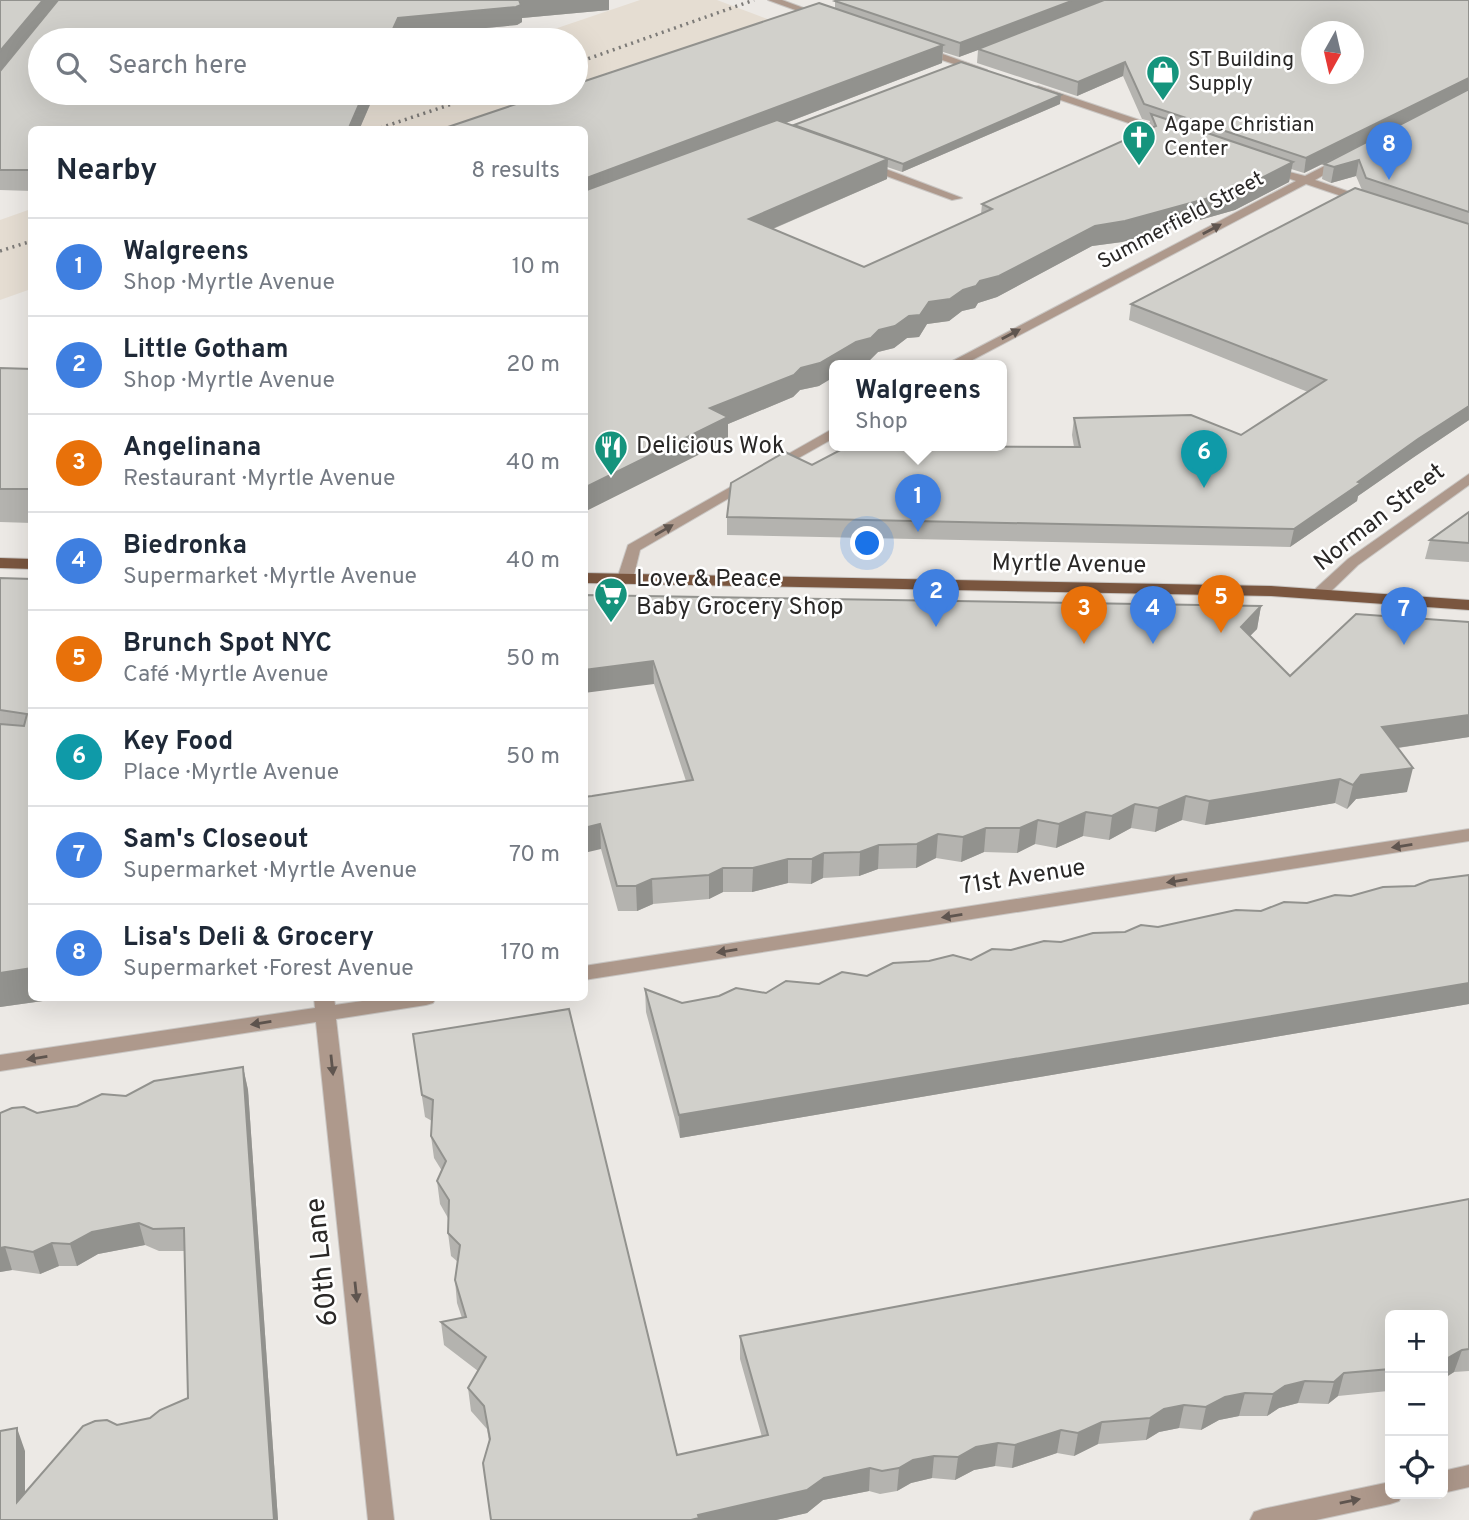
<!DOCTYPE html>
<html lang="en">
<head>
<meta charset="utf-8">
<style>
  body { margin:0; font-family:Overpass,sans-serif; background:#f6f6f7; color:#1f2937 }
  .controls { position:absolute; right:21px; bottom:21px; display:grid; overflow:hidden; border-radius:10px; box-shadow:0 7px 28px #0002 }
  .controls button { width:63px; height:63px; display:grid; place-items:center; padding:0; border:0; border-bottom:2px solid #e0e1e3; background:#fff; color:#1f2937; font:35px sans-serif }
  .compass { position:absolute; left:1301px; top:21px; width:63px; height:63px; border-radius:50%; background:#fff; box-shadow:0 7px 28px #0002; rotate:188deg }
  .you { position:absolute; left:868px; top:544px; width:24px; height:24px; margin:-18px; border:5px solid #fff; border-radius:50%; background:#1a73e8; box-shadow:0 0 0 10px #1a73e833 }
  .badge { display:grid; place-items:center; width:46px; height:46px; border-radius:50%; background:#d93025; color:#fff; font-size:23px; font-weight:700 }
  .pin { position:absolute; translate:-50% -58px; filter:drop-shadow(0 2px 4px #0008) }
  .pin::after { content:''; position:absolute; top:37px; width:24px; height:21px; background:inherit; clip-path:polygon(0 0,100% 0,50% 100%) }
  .popup { position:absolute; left:829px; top:360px; width:178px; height:91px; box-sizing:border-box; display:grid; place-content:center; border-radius:10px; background:#fff; filter:drop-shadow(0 2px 5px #0005); font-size:23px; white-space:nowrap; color:#747a83 }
  .popup b { font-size:26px; color:#1f2937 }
  .popup::after { content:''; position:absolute; left:50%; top:100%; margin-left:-14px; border:14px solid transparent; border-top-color:#fff }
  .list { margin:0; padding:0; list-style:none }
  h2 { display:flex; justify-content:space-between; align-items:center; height:91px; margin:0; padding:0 28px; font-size:30px }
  h2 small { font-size:23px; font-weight:400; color:#747a83 }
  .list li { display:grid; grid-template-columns:46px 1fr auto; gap:21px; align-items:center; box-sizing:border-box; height:98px; padding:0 28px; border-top:2px solid #e0e1e3 }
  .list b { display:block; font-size:26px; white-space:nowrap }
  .list p { margin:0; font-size:23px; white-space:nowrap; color:#747a83 }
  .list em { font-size:23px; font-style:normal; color:#747a83 }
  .icon { flex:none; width:38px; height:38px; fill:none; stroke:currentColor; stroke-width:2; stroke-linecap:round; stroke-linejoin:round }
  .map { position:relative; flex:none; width:1469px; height:1520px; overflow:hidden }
  .search { position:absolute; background:#fff; box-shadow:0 7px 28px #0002; left:28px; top:28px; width:560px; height:77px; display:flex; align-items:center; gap:18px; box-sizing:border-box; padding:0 24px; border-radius:38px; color:#747a83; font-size:26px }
  .panel { position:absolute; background:#fff; box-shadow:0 7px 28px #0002; left:28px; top:126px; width:560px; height:875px; border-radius:10px }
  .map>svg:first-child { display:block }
  .built { fill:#e5ddd2 }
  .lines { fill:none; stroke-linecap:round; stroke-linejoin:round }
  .service-casing { stroke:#c9c6c3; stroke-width:2 }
  .minor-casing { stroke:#c9c6c3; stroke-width:2 }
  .primary-casing { stroke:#c9c6c3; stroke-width:2 }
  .service { fill:#ae998c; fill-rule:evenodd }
  .minor { fill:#ae998c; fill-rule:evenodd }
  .primary { fill:#7a563f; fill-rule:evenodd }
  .rail { stroke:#7d7b78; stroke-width:3.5; stroke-dasharray:2 4.5; stroke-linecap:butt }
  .wall { fill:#b4b3af; fill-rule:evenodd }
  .shaded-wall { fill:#92928e }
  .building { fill:#d1d0cb; stroke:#92928e; stroke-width:2; fill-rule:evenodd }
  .oneway { fill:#5f554f }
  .labels { text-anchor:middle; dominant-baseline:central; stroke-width:5; stroke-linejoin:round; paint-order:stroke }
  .far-poi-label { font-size:21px; fill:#2a2827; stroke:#fff; text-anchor:start }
  .far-street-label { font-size:21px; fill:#2a2827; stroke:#fff }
  .poi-label { font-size:24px; fill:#2a2827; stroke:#fff; text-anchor:start }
  .street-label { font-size:24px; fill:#2a2827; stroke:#fff }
  .near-street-label { font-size:28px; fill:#2a2827; stroke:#fff }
</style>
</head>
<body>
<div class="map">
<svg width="1469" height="1520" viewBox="0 0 1469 1520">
  <rect width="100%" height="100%" fill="#ece9e5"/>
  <g class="built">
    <path d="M640 0H717L786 26 489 129 276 130 372 99 377 93H576V40H522Z"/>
    <path d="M31 209V289L0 300V220Z"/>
  </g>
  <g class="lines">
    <g class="service-casing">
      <path id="service" d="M862 163H870L962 198 952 200 862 167Z"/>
    </g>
    <g class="minor-casing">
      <g id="minor">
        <path d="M768 0H782L828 17 820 19Z"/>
        <path d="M918 48H926L987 70 978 72 918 52Z"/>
        <path d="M1038 86 1175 132 1176 134 1167 136 1034 91V87Z"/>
        <path d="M1340 158 1350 160 1315 180 1370 199V203H1362L1306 184 961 366H943L1296 181 1266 170V166L1305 176Z"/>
        <path d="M834 428V438L779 469 774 470 767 466Z"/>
        <path d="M1469 474V485L1358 565 1325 597H1313L1311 594 1313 591 1348 559Z"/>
        <path d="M750 476 757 480 755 483 640 550 633 579 625 584 619 582 617 579 628 545Z"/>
        <path d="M1469 829V841L584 980V966Z"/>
        <path d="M314 998H334L335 1005 383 998H436L433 1003 426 1005 336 1019 394 1520H368L316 1022 0 1071V1055L315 1008Z"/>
        <path d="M1469 1465V1487L1443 1493V1471Z"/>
        <path d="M1390 1482V1494H1402L1399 1501 1390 1504 1316 1520H1250L1254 1512 1263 1509Z"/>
      </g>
    </g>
    <g class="primary-casing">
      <g id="primary">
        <path d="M0 558 32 559V569L0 568Z"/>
        <path d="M584 573 1271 586 1469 600V610L1271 596 584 583Z"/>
      </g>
    </g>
    <use href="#service" class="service"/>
    <use href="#minor" class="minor"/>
    <use href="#primary" class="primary"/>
    <g class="rail">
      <path d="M576 63 754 0"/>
      <path d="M374 130 485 93"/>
      <path d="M0 251 32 241"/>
    </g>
  </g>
  <g class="wall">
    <path d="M0 0H609V10L522 18V22L517 25 400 36 359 130H32V191L0 190Z"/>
    <path d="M1469 0V420L1414 457 1358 496 1357 501 1290 547 727 535V517L812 465 1074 447 1072 435 1074 418 1241 435 1308 392 1129 320 1131 304 1362 190 1356 176 1331 183 1322 179 1324 164 1370 141 1304 173 1291 169 1289 182 1235 210 1122 242 1092 246 997 297 978 303 975 308 962 311 949 321 927 324 919 337 907 338 894 348 878 352 870 360 855 364 852 366H834L819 386 800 390 793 397 728 424V440L584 512 835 8V1ZM978 50 977 63 1077 96 1123 76 1142 119 1150 121 1149 129 982 204 981 214 864 267 773 229 887 179V167L902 172 1060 104 794 126 786 123 942 63 943 52 959 57Z"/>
    <path d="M0 368 32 369V523L0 522Z"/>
    <path d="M1469 512V562L1425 559 1430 540Z"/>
    <path d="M0 578 32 579 64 998 0 1007Z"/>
    <path d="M584 595 1261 606 1257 629 1250 636 1290 676 1469 622V737L1398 748 1407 792 1356 799 1347 809 1335 803 1205 825 1182 820 1155 832 1131 828 1109 840 1083 836 1056 848 1035 844 1017 853 984 852 961 862 936 858 916 868 878 869 859 876 823 878 811 884 788 883 752 892H723L709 899 653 904 637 911H618L601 849 592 796 686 781 654 684Z"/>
    <path d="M1469 875V1004L680 1138 646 1012 645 989 682 1003 766 993 971 960 1011 950 1261 911 1415 886Z"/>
    <path d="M416 1057 677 1455 762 1437 740 1359V1336L1469 1199V1371L1454 1372 1443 1379V1315H1390V1389L1388 1391 1338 1396 1328 1404 1298 1403 1279 1408 1267 1416H1239L1219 1420 1201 1430 1179 1428 1159 1432 1146 1440 1098 1444 1074 1456 1057 1453 1012 1468 995 1466 974 1470 955 1480 932 1478 911 1483 897 1491 880 1494 869 1491 823 1500 807 1513 776 1520H491L483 1463 489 1441 487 1429 471 1411 468 1388 478 1371 444 1345 441 1322 462 1318 457 1303 455 1280 458 1262 451 1256 448 1233V1218L440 1204 437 1181 442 1171 434 1158 431 1136 432 1121 425 1117Z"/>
    <path d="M243 1067 248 1090 278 1520H0L25 1451V1493L117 1425 150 1418 188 1398 185 1251H159L145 1245 98 1254 77 1266H59L40 1274 12 1270 0 1272V1113H37L126 1096Z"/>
  </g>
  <g class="shaded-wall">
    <path d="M43 0H62L0 74V51Z"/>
    <path d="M523 0H609V10L522 18V22L517 25 400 36 398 40H388L398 18Z"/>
    <path d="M1074 0H1109L978 49V50L959 57 960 43Z"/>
    <path d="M943 45 942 63 584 200V179Z"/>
    <path d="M1125 62 1123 76 1077 96 1078 82Z"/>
    <path d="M1469 78V91L1304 173 1306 158Z"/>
    <path d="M364 93H375L359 130H348Z"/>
    <path d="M1061 95 1060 104 902 172 903 164Z"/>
    <path d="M888 159 887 179 749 239V219Z"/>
    <path d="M1359 160 1356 176 1331 183 1334 167Z"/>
    <path d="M1293 162 1289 182 1235 210 1122 242 1092 246 997 297 978 303 975 308 962 311 949 321 927 324 919 337 907 338 894 348 878 352 870 360 855 364 852 366H834V377L819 386 800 390 793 397 728 424V440L584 512V488L710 408 856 342 929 302 963 290 1095 226Z"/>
    <path d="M1469 406V420L1414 457 1358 496 1357 501 1290 547 1294 529 1418 439Z"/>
    <path d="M1261 606 1257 629 1236 650 1241 627Z"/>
    <path d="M653 661 654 684 584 693V670Z"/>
    <path d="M1469 715V737L1376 751 1382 727Z"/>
    <path d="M1413 768 1407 792 1356 799 1347 809 1353 785 1361 775Z"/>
    <path d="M1340 779 1335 803 1205 825 1209 801Z"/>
    <path d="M1186 796 1182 820 1155 832 1158 808Z"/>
    <path d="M1135 804 1131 828 1109 840 1112 816Z"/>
    <path d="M1086 812 1083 836 1056 848 1059 824Z"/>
    <path d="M1038 820 1035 844 1017 853 1020 828Z"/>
    <path d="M600 824 601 849 584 853V828Z"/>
    <path d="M986 828 984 852 961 862 963 837Z"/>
    <path d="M938 834 936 858 916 868 917 844Z"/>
    <path d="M879 845 878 869 859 876 860 852Z"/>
    <path d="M824 853 823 878 811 884 812 859Z"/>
    <path d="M788 859V883L752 892 753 868Z"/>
    <path d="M723 868V892L709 899V875Z"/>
    <path d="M652 879 653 904 637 911 636 886Z"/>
    <path d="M32 968V998H64L0 1007V973Z"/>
    <path d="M1469 983V1004L680 1138 679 1115Z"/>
    <path d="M243 1067 248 1090 278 1520H274Z"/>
    <path d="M139 1223 145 1245 98 1254 77 1266 70 1244 92 1232Z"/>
    <path d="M52 1243 59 1266 40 1274 33 1252Z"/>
    <path d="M5 1247 12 1270 0 1272V1248Z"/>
    <path d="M1462 1350 1454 1372 1443 1379V1368L1446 1359Z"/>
    <path d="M1344 1373 1338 1396 1328 1404 1334 1382Z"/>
    <path d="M1305 1381 1298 1403 1279 1408 1267 1416 1273 1394 1285 1386Z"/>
    <path d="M1245 1393 1239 1416 1219 1420 1201 1430 1206 1407 1225 1397Z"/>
    <path d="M1184 1405 1179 1428 1159 1432 1146 1440 1150 1418 1164 1409Z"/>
    <path d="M1102 1422 1098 1444 1074 1456 1078 1433Z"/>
    <path d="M17 1428 25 1451V1520L17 1502Z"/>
    <path d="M1061 1430 1057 1453 1012 1468 1015 1445Z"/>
    <path d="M998 1443 995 1466 974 1470 955 1480 958 1457 976 1447Z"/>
    <path d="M934 1456 932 1478 911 1483 897 1491 899 1468 913 1460Z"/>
    <path d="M870 1468 869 1491 823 1500 807 1513 776 1520H691L698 1515 824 1478Z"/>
  </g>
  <g class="building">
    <path d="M0 0H43L0 51Z"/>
    <path d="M58 0H523H519L521 5 516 7 398 18 388 40H40V93H364L348 130H218L215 128 211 130H32V170H0V71Z"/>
    <path d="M838 0H1074L960 43 835 1Z"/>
    <path d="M1104 0H1469V78L1306 158 1144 104 1125 62 1078 82 978 49ZM1312 32H1354V74H1312Z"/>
    <path d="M819 3 943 45 584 179V130H439L549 93H576V84Z"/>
    <path d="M961 62 1061 95 903 164 794 125Z"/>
    <path d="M1469 89V212L1366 178 1359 160 1334 167 1324 164Z"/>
    <path d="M1151 114 1293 162 1238 190 1125 221 1095 226 999 276 980 281 976 286 963 290 950 299 929 302 920 315 909 316 895 326 879 330 871 338 856 342 820 363 801 368 794 375 710 408 728 417 584 488V313H586L584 312V191L777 120 888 159 749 219 864 267 992 209 982 204 1156 126Z"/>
    <path d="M1355 188 1469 224V406L1418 439 1358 482 1361 483 1294 529 727 517 731 483 785 452 812 465 848 446 1080 447 1074 418 1191 415 1241 435 1326 380 1131 304Z"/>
    <path d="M0 368 32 369V489H0Z"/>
    <path d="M1469 512V543L1430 540Z"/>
    <path d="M0 578 32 579V968L0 973V724L24 726 27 714 0 710Z"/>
    <path d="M584 595 1261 606 1241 627 1290 676 1356 614 1469 622V715L1382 727 1413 768 1361 775 1353 785 1340 779 1209 801 1186 796 1158 808 1135 804 1112 816 1086 812 1059 824 1038 820 1020 828H986L963 837 938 834 917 844 879 845 860 852 824 853 812 859H788L753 868H723L709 875 652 879 636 886H617L600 824 584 828V797L592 796 693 780 653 661 584 670Z"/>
    <path d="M1469 875V983L679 1115 645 989 682 1003 719 996 736 988 766 993 786 981 819 984 842 972 867 976 893 963 929 961 953 955 971 960 992 949 1011 950 1044 941 1061 942 1093 933 1125 932 1141 925 1158 927 1236 910 1261 911 1284 902 1307 903 1335 895 1351 896 1383 887 1415 886 1430 880Z"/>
    <path d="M569 1009 677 1455 768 1435 740 1336 1469 1199V1349L1462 1350 1446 1359H1443V1315H1390V1369L1344 1373 1334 1382 1305 1381 1285 1386 1273 1394 1245 1393 1225 1397 1206 1407 1184 1405 1164 1409 1150 1418 1102 1422 1078 1433 1061 1430 1015 1445 998 1443 976 1447 958 1457 934 1456 913 1460 899 1468 882 1471 870 1468 824 1478 807 1490 698 1515 699 1518 691 1520H491L483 1463 490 1439 484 1406 468 1388 486 1357 441 1322 466 1317 455 1280 460 1245 448 1233 449 1200 437 1181 446 1161 431 1136 433 1100 422 1095 413 1034Z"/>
    <path d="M243 1067 274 1520H0V1431L17 1428V1502L83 1426 95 1421 107 1420 117 1425 150 1418 160 1410 188 1398 184 1228 153 1229 139 1223 92 1232 70 1244 52 1243 33 1252 5 1247 0 1248V1113L12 1108 24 1107 37 1113 77 1106 102 1094 126 1096 154 1081Z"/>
  </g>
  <defs><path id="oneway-solid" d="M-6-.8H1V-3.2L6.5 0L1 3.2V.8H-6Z" transform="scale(1.75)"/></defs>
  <g class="oneway">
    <use href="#oneway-solid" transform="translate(1212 229) rotate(-28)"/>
    <use href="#oneway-solid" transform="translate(1011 334) rotate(-28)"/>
    <use href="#oneway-solid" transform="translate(664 530) rotate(-30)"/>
    <use href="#oneway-solid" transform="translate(1402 846) rotate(171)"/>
    <use href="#oneway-solid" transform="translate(1177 881) rotate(171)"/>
    <use href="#oneway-solid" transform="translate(952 916) rotate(171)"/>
    <use href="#oneway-solid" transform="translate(727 951) rotate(171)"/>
    <use href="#oneway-solid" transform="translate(261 1023) rotate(171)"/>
    <use href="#oneway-solid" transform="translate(37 1058) rotate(171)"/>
    <use href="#oneway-solid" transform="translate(332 1065) rotate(84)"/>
    <use href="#oneway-solid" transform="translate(356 1292) rotate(84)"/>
    <use href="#oneway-solid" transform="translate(1350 1501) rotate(-12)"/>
  </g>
  <defs>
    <g id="shop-pin" transform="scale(1.75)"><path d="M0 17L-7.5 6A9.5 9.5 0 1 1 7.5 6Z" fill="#15947d" stroke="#fff"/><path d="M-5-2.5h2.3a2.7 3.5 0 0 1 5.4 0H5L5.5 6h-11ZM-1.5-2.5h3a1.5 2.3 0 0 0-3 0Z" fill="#fff"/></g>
    <g id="church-pin" transform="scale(1.75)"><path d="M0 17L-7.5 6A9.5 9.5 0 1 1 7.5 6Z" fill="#15947d" stroke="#fff"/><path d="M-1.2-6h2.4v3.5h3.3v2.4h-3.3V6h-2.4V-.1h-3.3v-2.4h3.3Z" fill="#fff"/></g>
    <g id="restaurant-pin" transform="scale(1.75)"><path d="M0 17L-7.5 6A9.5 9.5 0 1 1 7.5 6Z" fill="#15947d" stroke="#fff"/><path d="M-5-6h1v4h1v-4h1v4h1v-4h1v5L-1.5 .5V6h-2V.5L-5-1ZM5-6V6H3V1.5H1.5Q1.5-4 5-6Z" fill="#fff"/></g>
    <g id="supermarket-pin" transform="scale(1.75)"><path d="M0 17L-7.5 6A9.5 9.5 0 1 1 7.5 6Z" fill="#15947d" stroke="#fff"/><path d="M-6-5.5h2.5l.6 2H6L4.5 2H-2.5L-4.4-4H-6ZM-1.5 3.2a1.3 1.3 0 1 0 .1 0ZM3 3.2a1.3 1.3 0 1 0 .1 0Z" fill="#fff"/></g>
  </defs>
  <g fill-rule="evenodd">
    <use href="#shop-pin" x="1163" y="72"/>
    <use href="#church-pin" x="1139" y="137"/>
    <use href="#restaurant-pin" x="611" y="447"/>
    <use href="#supermarket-pin" x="611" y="594"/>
  </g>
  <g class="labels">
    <g class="far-poi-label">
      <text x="1188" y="60">ST Building<tspan x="1188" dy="24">Supply</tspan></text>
      <text x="1164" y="125">Agape Christian<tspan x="1164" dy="24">Center</tspan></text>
    </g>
    <g class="far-street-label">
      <text transform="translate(1181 221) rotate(-28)">Summerfield Street</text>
    </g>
    <g class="poi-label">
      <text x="636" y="447">Delicious Wok</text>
      <text x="636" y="580">Love &amp; Peace<tspan x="636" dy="28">Baby Grocery Shop</tspan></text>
    </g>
    <g class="street-label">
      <text transform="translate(1380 518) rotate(-38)">Norman Street</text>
      <text transform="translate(1069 565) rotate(1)">Myrtle Avenue</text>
      <text transform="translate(1023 878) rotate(-9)">71st Avenue</text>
    </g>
    <g class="near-street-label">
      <text transform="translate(323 1262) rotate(-96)">60th Lane</text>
    </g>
  </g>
</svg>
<div class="controls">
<button>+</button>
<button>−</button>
<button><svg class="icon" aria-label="locate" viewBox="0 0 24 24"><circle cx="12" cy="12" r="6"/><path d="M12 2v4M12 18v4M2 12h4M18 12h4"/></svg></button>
</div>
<svg class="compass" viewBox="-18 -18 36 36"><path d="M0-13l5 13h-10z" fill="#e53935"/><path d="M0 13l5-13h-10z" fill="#747a83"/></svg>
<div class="you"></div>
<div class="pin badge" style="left:918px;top:532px;background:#3f7fe0">1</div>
<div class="popup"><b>Walgreens</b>Shop</div>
<div class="pin badge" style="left:936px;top:627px;background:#3f7fe0">2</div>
<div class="pin badge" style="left:1084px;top:644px;background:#e8710a">3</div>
<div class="pin badge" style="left:1153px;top:644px;background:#3f7fe0">4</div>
<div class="pin badge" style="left:1221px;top:633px;background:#e8710a">5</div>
<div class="pin badge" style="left:1204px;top:488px;background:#0f9aa8">6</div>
<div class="pin badge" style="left:1404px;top:645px;background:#3f7fe0">7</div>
<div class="pin badge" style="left:1389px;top:180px;background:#3f7fe0">8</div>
<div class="search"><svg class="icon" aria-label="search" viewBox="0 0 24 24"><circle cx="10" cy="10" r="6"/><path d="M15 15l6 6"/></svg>Search here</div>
<section class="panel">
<h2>Nearby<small>8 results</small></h2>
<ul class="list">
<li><span class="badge" style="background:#3f7fe0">1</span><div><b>Walgreens</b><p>Shop · Myrtle Avenue</p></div><em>10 m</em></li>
<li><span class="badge" style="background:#3f7fe0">2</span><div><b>Little Gotham</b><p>Shop · Myrtle Avenue</p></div><em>20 m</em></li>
<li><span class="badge" style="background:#e8710a">3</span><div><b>Angelinana</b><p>Restaurant · Myrtle Avenue</p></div><em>40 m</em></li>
<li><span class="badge" style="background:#3f7fe0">4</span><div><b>Biedronka</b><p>Supermarket · Myrtle Avenue</p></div><em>40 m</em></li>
<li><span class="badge" style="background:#e8710a">5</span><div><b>Brunch Spot NYC</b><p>Café · Myrtle Avenue</p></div><em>50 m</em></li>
<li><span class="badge" style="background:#0f9aa8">6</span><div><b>Key Food</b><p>Place · Myrtle Avenue</p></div><em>50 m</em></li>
<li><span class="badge" style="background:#3f7fe0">7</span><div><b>Sam's Closeout</b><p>Supermarket · Myrtle Avenue</p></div><em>70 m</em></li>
<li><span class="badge" style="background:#3f7fe0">8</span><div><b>Lisa's Deli &amp; Grocery</b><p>Supermarket · Forest Avenue</p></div><em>170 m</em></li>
</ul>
</section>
</div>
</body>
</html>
